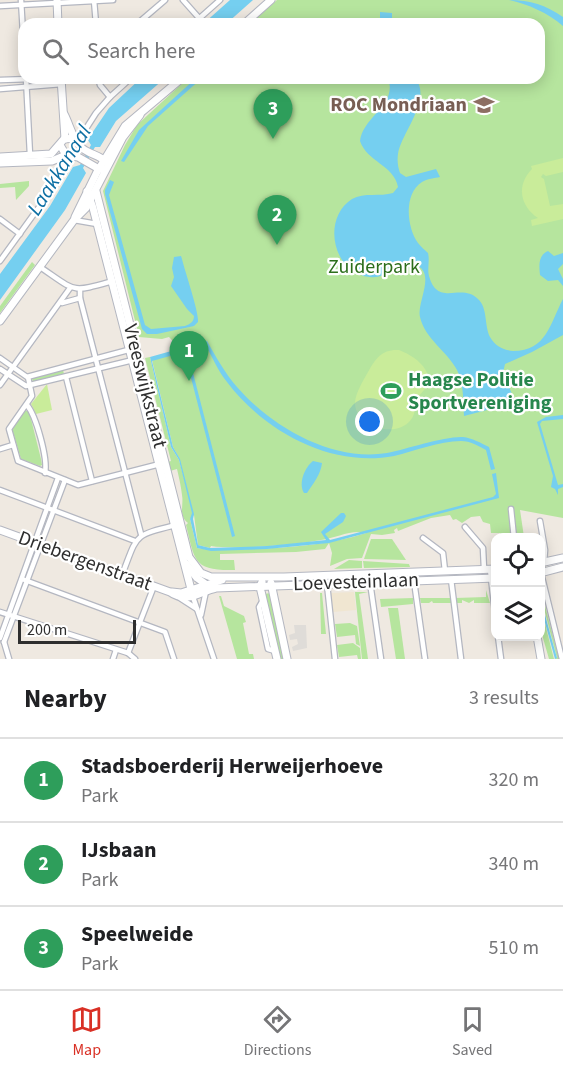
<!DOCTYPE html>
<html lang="en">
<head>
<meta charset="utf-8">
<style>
  body { margin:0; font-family:"Source Sans 3",sans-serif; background:#f2f2f2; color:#202124 }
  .controls { position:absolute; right:18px; bottom:18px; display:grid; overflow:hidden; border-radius:12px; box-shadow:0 3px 15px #0003 }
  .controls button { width:54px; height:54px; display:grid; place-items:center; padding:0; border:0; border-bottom:2px solid #e0e0e0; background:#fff; color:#202124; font:30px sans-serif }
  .scale { position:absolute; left:18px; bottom:15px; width:118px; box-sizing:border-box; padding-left:6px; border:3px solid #2e2e2e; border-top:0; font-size:16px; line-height:21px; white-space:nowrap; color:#2e2e2e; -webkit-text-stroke:4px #fff; paint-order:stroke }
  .you { position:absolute; left:370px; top:422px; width:21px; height:21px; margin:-15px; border:4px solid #fff; border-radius:50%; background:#1a73e8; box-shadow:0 0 0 9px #1a73e833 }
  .badge { display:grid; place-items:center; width:39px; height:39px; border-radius:50%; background:#d93025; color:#fff; font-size:20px; font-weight:700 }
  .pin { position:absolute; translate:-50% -50px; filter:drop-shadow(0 2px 3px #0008) }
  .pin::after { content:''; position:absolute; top:32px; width:21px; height:18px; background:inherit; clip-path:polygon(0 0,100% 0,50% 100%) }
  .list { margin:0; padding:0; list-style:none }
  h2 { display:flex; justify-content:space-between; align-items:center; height:78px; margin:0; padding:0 24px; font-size:26px }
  h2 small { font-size:20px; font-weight:400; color:#757577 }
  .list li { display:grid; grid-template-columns:39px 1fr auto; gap:18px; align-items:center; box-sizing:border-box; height:84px; padding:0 24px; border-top:2px solid #e0e0e0 }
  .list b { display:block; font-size:22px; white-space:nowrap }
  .list p { margin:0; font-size:20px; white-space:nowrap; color:#757577 }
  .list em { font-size:20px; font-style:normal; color:#757577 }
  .icon { flex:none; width:33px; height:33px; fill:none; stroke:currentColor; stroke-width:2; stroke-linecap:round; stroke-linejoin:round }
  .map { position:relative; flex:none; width:563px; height:659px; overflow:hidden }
  .search { position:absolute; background:#fff; box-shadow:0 3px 15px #0003; left:18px; right:18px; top:18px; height:66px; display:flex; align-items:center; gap:15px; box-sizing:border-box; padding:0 21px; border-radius:18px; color:#757577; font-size:22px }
  .sheet { height:330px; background:#fff }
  nav { display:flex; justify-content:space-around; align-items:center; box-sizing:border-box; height:84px; border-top:2px solid #e0e0e0; background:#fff; font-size:16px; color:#757577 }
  nav a { display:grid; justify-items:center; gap:3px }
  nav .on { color:#d93025 }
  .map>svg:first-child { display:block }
  .education { fill:#f0e6d1 }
  .green { fill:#b6e59e; fill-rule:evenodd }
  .pitch { fill:#c9ec9a }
  .plaza { fill:#dfdcd8 }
  .water { fill:#75cff0 }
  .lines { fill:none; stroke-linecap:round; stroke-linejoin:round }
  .street-casing { stroke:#b4b7c1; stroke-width:7 }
  .secondary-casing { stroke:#b4b7c1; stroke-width:9 }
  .street { stroke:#fff; stroke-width:4.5 }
  .secondary { stroke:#fff; stroke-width:7 }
  .labels { text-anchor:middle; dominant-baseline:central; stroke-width:4.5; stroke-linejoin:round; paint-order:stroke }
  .education-label { font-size:20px; font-weight:bold; fill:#785e54; stroke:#fff; text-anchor:end }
  .park-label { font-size:20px; fill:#2c6e1b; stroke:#fff }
  .leisure-label { font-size:20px; font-weight:bold; fill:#27864d; stroke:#fff; text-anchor:start }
  .street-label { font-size:20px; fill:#2e2e2e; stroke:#fff }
  .water-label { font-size:21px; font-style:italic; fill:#0d6fa3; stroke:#fff }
</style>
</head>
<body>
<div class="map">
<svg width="563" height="659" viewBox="0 0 563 659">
  <rect width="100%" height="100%" fill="#efe9e1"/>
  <path class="education" d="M354 592 356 610 333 612 330 593Z"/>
  <g class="green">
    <path d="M277 0H563V518L520 510 524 537 501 538 500 533H491L490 524 483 522 480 516 471 517 462 523 456 519 453 520 450 515 431 518 398 531 397 528 394 530 395 533 382 535 371 534 362 558 347 559 330 566 332 553 329 543 325 549 296 552 220 554V560H234L235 570C193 571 195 561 186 525L188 523C178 515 184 506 182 495 181 486 179 478 177 469L170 471 168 462 171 461 145 358 150 357 171 447 179 460 188 493 179 458 173 447 152 360 193 349 181 350 169 337 162 339 139 337 103 191 125 145 137 125 188 78H539V24H250ZM194 515 198 545 210 548 211 546C234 550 295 545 321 540 336 538 352 529 366 533 329 545 288 548 248 549 231 550 214 551 197 548L190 519Z"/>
    <path d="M29 181V186L16 200 15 187 0 188V184Z"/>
    <path d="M32 262 35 265 0 313V306Z"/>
    <path d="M63 370 64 374 35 382 32 380 34 377Z"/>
    <path d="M25 411H29L41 459 42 465 40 466 21 459 12 429Z"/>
    <path d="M371 539H392L406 560 364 559Z"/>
    <path d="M349 560 362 561V568L334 569Z"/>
    <path d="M363 561 409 564 410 567 364 568Z"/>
    <path d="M540 587 559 659H549L541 631V608L554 659 557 658 541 597Z"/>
    <path d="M486 590 490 603H474V600L469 603 462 600V603H456L455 598 486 597Z"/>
    <path d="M355 592H368L359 594 368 659H362Z"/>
    <path d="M271 593 285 659H278L264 594Z"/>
    <path d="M320 593H322L326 634H321Z"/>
    <path d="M219 596H221L224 606 244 616 246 622 243 623 249 654H253L254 659H237Z"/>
    <path d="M413 598V604L381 607 380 599Z"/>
    <path d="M420 598H452L453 603H433L432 601 429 603H421Z"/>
    <path d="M388 608H398L405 659H396Z"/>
    <path d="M350 623 357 626 360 646 356 644 355 635 337 637 335 624Z"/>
    <path d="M353 643 360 648 361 659H358L357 655 339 657 337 645Z"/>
  </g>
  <g class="pitch">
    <path d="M563 158V172L546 176 543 174 541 177 544 179 550 206 563 204V219L532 226 531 220 538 218C520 206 516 185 532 169L531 166Z"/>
    <path d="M399 350C420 358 442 378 417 397L413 396 411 399 415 401C420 443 354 434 355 402 356 392 363 381 368 372 376 358 382 349 399 350Z"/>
    <path d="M47 384 52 410 36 414 31 404Z"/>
  </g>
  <path class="plaza" d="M294 625H306L307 648 293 651 292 647 298 644 297 639 290 640 289 635 295 633Z"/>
  <g class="water">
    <path d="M230 0H253L226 24H203Z"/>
    <path d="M509 0C531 0 545 5 563 17V26C548 13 528 4 509 0Z"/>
    <path d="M380 12 392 13V24H380Z"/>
    <path d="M141 78H165L116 121 100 147H95L83 168 86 173 65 210 0 300V274L50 206 73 167 80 165 91 145 88 140 90 136 109 108Z"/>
    <path d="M196 78H202L148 126 124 162 121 161 139 130Z"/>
    <path d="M388 78H415C433 99 401 133 398 154 397 161 398 167 400 173L406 177 436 169 440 177C435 178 427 179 422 182 403 194 407 228 418 243 421 247 425 250 428 253 430 261 427 269 429 276 438 308 461 282 478 299 488 308 484 325 490 337 495 346 503 350 513 351 547 351 550 323 563 299V335L532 352 505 364 503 373 515 401 514 403 464 416C463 400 464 384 457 370 447 351 425 339 420 317 416 301 441 267 408 263 394 265 386 279 370 277 333 274 321 219 352 199 364 192 380 197 393 193L398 187C394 165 367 162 360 141 363 116 398 105 388 78Z"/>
    <path d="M110 180 114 182 109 195 145 325 151 329 185 326C190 324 194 322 194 316L187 309 171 286 174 277 172 268 174 257 181 256 182 259C185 272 199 312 198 322L194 326 157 334H147L142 329 105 194V190Z"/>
    <path d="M548 251 554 256 563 253V264L558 269 563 279V286L558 280 548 281 540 275C539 266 538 255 548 251Z"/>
    <path d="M207 341C216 357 225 373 237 387 272 427 332 462 387 453 407 449 445 436 463 437 472 438 481 443 489 447L495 469 491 470 486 450C479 446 470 441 461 441 439 441 415 451 394 456 330 468 264 431 227 382 218 371 213 358 206 346L152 361 173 447 180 459 194 514 193 519 198 545 210 548 267 546 326 540 321 532 341 513H344L346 516 343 522 325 534 330 540 493 497 496 494 492 474 496 473 499 498 329 543 267 549 211 551 197 548 190 519 192 513 179 460 171 447 150 357Z"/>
    <path d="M192 369 235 536 232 537 189 370Z"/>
    <path d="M563 415V419L542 421 540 424 558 485 563 484V487L558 489V495L555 489 551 487 553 476 537 422 546 417Z"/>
    <path d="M313 461 322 463C321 474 313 484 307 493H304C298 483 305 467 313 461Z"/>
    <path d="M540 597 557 658 555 659 541 608Z"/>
  </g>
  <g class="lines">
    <g class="street-casing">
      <g id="street">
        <path d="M21 0 24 50"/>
        <path d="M94 0 96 24"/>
        <path d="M183 0 199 18"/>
        <path d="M0 6 113 0"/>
        <path d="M137 24 165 0"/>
        <path d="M193 24 220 0"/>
        <path d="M26 78 30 155"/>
        <path d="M98 78 100 85 110 97"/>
        <path d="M0 80 61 78"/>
        <path d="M0 89 62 84"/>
        <path d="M78 141 96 113 110 97 131 78"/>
        <path d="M0 219 20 234"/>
        <path d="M74 220 97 224"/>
        <path d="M0 261 47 196 70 156"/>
        <path d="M40 267C77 292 70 293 113 281"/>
        <path d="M80 290V298L141 534"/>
        <path d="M62 303 80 298"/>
        <path d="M0 358 27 377 132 349"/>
        <path d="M0 369 26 386 133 360"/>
        <path d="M28 377 32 396 9 429 18 461 78 485 160 464"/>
        <path d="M66 377 92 481"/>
        <path d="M0 385 70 288"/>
        <path d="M27 405C36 416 48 458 45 473"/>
        <path d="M0 449 13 445"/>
        <path d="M0 490 135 541"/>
        <path d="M511 509 514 538"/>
        <path d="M540 521 545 550 544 563"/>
        <path d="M465 527 483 548 484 569"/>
        <path d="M423 538 443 553 445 571"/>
        <path d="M490 569 496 621"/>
        <path d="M541 573 562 659"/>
        <path d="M122 575C138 534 132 536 176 525"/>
        <path d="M22 579 165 632 174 659"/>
        <path d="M451 579 461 659"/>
        <path d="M414 581 425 659"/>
        <path d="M370 582 381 659"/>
        <path d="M327 584 335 659"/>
        <path d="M193 597 214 659"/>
        <path d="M180 598 197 609"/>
        <path d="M263 600 259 607 268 649 275 651"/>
        <path d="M0 612 128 653 135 659"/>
        <path d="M201 615 206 591"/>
        <path d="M498 636 501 659"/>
        <path d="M0 638 58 478"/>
        <path d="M4 642 65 480"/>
        <path d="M4 642 9 659"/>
        <path d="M128 653 154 586"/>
        <path d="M113 659 116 650"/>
      </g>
    </g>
    <g class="secondary-casing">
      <g id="secondary">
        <path d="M57 0 58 24"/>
        <path d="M244 24 271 0"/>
        <path d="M61 78 65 139"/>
        <path d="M64 114C70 125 72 139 82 148 90 155 101 155 107 163"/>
        <path d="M60 145 66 155 78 157 99 169H103"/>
        <path d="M0 157 51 154 64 139 75 138"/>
        <path d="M0 163 52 161 66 155"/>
        <path d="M87 191 93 208 193 597"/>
        <path d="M96 191 189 557 201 573 211 577H284L496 569"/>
        <path d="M75 217 97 172 125 126 182 78"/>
        <path d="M0 321 74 220 86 208 123 137 140 115"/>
        <path d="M0 530 170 592C187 604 199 592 216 588L496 578"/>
        <path d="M540 563 563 558"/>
        <path d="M186 564 197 578 207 585"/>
        <path d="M540 573 563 567"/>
        <path d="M262 582 260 586 261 591 277 659"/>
        <path d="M271 583 287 659"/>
        <path d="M172 592 181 593 222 580"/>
        <path d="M537 636 541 659"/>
      </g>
    </g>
    <use href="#street" class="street"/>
    <use href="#secondary" class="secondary"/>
  </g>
  <defs>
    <g id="university-bare" transform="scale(1.62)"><path d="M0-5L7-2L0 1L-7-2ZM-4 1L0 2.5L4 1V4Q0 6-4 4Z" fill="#8d6e63" stroke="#fff" stroke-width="2.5" paint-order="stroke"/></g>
    <g id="stadium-bare" transform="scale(1.62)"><path d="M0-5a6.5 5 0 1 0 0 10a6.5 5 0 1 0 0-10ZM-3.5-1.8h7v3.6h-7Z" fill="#2e9e5b" stroke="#fff" stroke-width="2.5" paint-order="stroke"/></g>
  </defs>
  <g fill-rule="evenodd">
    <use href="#university-bare" x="484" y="105"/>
    <use href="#stadium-bare" x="391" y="391"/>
  </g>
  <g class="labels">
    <g class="education-label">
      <text x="467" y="105">ROC Mondriaan</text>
    </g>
    <g class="park-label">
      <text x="374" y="267">Zuiderpark</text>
    </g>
    <g class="leisure-label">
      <text x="408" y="380">Haagse Politie<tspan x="408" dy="23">Sportvereniging</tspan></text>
    </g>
    <g class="street-label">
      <text transform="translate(145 386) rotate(76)">Vreeswijkstraat</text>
      <text transform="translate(85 561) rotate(20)">Driebergenstraat</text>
      <text transform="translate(356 582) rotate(-2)">Loevesteinlaan</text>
    </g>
    <g class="water-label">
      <text transform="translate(59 170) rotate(-58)">Laakkanaal</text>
    </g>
  </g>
</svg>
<div class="controls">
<button><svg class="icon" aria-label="locate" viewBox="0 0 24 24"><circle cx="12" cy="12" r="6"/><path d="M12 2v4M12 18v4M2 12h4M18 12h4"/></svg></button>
<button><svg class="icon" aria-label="layers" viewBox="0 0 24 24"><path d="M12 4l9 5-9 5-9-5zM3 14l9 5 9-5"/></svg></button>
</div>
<div class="scale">200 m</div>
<div class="you"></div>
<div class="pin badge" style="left:189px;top:381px;background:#2e9e5b">1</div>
<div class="pin badge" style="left:277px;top:245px;background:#2e9e5b">2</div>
<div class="pin badge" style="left:273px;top:139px;background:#2e9e5b">3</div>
<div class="search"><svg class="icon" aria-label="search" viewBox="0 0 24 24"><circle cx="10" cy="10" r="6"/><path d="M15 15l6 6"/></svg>Search here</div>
</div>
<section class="sheet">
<h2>Nearby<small>3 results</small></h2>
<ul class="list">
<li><span class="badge" style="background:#2e9e5b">1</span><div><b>Stadsboerderij Herweijerhoeve</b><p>Park</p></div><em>320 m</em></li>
<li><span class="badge" style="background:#2e9e5b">2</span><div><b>IJsbaan</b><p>Park</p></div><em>340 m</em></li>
<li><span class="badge" style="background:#2e9e5b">3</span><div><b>Speelweide</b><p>Park</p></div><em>510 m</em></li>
</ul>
</section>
<nav>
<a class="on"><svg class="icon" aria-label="map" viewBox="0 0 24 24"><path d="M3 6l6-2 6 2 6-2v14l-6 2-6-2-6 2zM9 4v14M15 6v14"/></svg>Map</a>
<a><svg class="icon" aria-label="directions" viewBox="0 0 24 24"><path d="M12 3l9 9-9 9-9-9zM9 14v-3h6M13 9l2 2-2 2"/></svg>Directions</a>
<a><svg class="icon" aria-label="saved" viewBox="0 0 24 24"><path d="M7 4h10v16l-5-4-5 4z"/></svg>Saved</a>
</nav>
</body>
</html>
